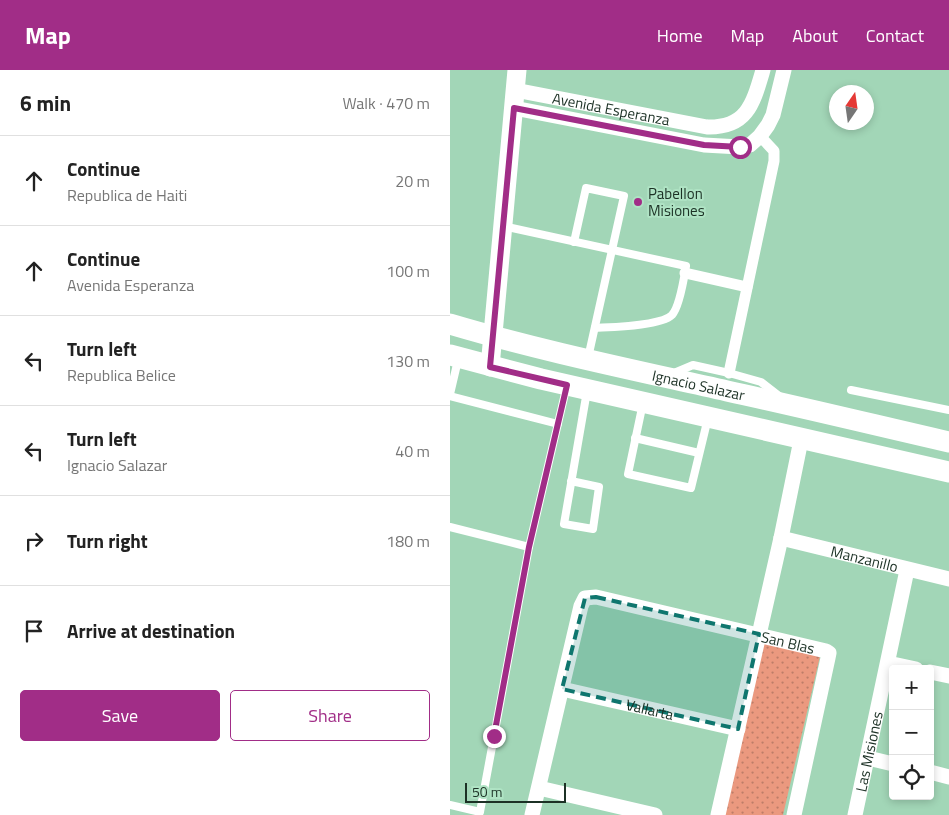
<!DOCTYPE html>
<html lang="en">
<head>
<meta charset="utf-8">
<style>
  body { margin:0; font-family:"Titillium Web",sans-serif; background:#f6f6f6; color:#222 }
  .controls { position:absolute; right:15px; bottom:15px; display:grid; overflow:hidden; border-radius:5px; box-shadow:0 2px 8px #0003 }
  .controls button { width:45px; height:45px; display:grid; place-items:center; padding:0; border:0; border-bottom:1px solid #e0e0e0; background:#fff; color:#222; font:25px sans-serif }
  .compass { position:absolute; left:379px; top:15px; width:45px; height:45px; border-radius:50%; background:#fff; box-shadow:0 2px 8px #0003; rotate:13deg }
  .scale { position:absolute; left:15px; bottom:12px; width:101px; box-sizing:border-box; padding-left:5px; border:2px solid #1c3125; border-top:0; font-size:14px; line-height:18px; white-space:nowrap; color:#1c3125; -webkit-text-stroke:4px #afe3c4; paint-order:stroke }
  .stop { position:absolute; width:15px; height:15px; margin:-11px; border:4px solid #a12d87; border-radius:50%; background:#fff }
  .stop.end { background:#a12d87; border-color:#fff; box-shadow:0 1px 5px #0008 }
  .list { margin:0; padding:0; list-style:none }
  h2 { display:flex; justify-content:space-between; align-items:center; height:65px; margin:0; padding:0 20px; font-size:21px }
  h2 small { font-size:16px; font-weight:400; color:#767676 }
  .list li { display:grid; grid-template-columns:32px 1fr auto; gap:15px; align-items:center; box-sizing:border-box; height:90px; padding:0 20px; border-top:1px solid #e0e0e0 }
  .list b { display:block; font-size:19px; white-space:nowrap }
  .list p { margin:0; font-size:16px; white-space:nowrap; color:#767676 }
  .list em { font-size:16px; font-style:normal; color:#767676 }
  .actions { display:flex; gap:10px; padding:15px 20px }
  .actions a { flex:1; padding:11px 0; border:1px solid #a12d87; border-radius:5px; text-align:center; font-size:18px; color:#a12d87 }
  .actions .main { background:#a12d87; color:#fff }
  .icon { flex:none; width:28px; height:28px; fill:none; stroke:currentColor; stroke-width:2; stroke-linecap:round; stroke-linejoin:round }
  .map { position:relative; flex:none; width:499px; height:745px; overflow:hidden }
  header { display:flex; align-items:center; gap:30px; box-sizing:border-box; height:70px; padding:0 25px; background:#a12d87; color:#fff }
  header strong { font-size:24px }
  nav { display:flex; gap:28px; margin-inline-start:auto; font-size:18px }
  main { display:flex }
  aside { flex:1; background:#fff }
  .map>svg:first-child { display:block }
  .park { fill:url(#park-dots) }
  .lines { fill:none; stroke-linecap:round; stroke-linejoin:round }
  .service { stroke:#fff; stroke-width:8 }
  .pedestrian { stroke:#fff; stroke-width:11 }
  .minor { stroke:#fff; stroke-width:15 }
  .tertiary { stroke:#fff; stroke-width:19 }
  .secondary { stroke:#fff; stroke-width:21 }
  .route { stroke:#a12d87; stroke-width:6 }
  .marked { fill:#0f766e; fill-opacity:0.2; stroke:#0f766e; stroke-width:4; stroke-dasharray:10 6; stroke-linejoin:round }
  .poi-dot { fill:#a12d87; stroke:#afe3c4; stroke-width:2 }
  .labels { text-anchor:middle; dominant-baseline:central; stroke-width:4; stroke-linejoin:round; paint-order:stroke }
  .street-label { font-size:15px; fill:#1c3125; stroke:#afe3c4 }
  .poi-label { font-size:15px; fill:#1c3125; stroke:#afe3c4; text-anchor:start }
</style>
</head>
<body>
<header>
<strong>Map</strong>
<nav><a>Home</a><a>Map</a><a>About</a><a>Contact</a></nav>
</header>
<main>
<aside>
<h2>6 min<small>Walk · 470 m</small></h2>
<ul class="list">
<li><svg class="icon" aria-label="ahead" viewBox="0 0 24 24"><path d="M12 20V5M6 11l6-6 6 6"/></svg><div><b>Continue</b><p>Republica de Haiti</p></div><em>20 m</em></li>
<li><svg class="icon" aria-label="ahead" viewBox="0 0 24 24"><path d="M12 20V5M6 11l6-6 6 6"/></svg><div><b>Continue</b><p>Avenida Esperanza</p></div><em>100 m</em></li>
<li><svg class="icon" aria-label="left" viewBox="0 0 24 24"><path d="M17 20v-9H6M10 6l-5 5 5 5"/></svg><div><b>Turn left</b><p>Republica Belice</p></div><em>130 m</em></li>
<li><svg class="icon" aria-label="left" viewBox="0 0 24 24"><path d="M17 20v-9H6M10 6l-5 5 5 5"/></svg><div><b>Turn left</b><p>Ignacio Salazar</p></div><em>40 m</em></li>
<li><svg class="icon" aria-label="right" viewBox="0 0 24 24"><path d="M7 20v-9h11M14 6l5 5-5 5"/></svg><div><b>Turn right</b></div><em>180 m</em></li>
<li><svg class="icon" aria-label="arrive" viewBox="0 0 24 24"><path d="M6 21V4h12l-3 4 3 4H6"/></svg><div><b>Arrive at destination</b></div></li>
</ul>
<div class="actions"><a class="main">Save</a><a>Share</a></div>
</aside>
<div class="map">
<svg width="499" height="745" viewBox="0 0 499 745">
  <defs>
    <pattern id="park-dots" width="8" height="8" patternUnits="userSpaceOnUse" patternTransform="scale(1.25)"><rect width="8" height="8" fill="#eb997f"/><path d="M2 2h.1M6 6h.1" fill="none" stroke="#be7d68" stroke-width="1.8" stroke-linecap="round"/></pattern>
  </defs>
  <rect width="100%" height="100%" fill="#a2d6b7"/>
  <path class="park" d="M314 569 371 582 333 745H275Z"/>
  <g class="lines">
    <g class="service">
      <path d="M53 156 236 196C234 208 230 236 222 245 211 256 161 257 145 258"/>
      <path d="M124 172 136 118 174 126 138 288"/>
      <path d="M224 303 243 295 279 303 311 312 329 326"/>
      <path d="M401 320 499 340"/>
      <path d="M0 324 8 290"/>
      <path d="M0 326 108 354"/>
      <path d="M193 333 178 404 241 418 258 348"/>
      <path d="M185 368 249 383"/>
      <path d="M121 411 149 417 143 459 114 454 137 321"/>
      <path d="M0 457 79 477 117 315"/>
      <path d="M0 735 30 742 79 477"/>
    </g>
    <g class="pedestrian">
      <path d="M235 203 297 217"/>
      <path d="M279 303 324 91V81L310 66"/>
    </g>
    <g class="minor">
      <path id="s1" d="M65 20 257 57C297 58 303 34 313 0"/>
      <path d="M64 38 254 75 290 77 300 75 310 66 318 55 323 45 334 0"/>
      <path id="s2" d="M331 468 499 509"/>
      <path d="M438 593 466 599"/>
      <path d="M480 602 499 606"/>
      <path id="s3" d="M112 619 288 659"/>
      <path d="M418 688 443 694"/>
      <path d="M480 702 499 707"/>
      <path d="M89 718 205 745"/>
      <path id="s4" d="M82 745 131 536 135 528 146 527 376 581 379 583 378 588 344 745"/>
      <path d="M268 745 331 468 351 370"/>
      <path id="s5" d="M405 745 457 500"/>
    </g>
    <path class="tertiary" d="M40 297 67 0"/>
    <g class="secondary">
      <path id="s6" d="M0 254C91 281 184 300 277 321 351 337 425 355 499 372"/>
      <path d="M0 285 91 309 499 402"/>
    </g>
  </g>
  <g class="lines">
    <path class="route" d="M44 666 79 477 117 315 40 297 64 38 254 75 290 77"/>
  </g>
  <path class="marked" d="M146 527 309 564 288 659 112 619 135 528Z"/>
  <circle class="poi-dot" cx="188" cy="132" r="5"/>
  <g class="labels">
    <g class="street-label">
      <text stroke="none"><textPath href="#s1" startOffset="98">Avenida Esperanza</textPath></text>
      <text stroke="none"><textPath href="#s6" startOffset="256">Ignacio Salazar</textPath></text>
      <text stroke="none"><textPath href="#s2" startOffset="86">Manzanillo</textPath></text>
      <text stroke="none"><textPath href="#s4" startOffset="432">San Blas</textPath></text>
      <text stroke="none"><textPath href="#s3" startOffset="90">Vallarta</textPath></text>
      <text stroke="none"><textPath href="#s5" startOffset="65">Las Misiones</textPath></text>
    </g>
    <g class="poi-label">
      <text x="198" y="123">Pabellon<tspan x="198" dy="17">Misiones</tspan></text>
    </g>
  </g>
</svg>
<div class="controls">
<button>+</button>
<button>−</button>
<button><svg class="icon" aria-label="locate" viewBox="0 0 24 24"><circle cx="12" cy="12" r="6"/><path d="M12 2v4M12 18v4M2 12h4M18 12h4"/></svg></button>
</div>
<svg class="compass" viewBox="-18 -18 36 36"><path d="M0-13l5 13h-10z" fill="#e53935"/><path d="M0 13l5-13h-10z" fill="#767676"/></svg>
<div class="scale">50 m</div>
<div class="stop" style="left:290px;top:77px"></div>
<div class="stop end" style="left:44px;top:666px"></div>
</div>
</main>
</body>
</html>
